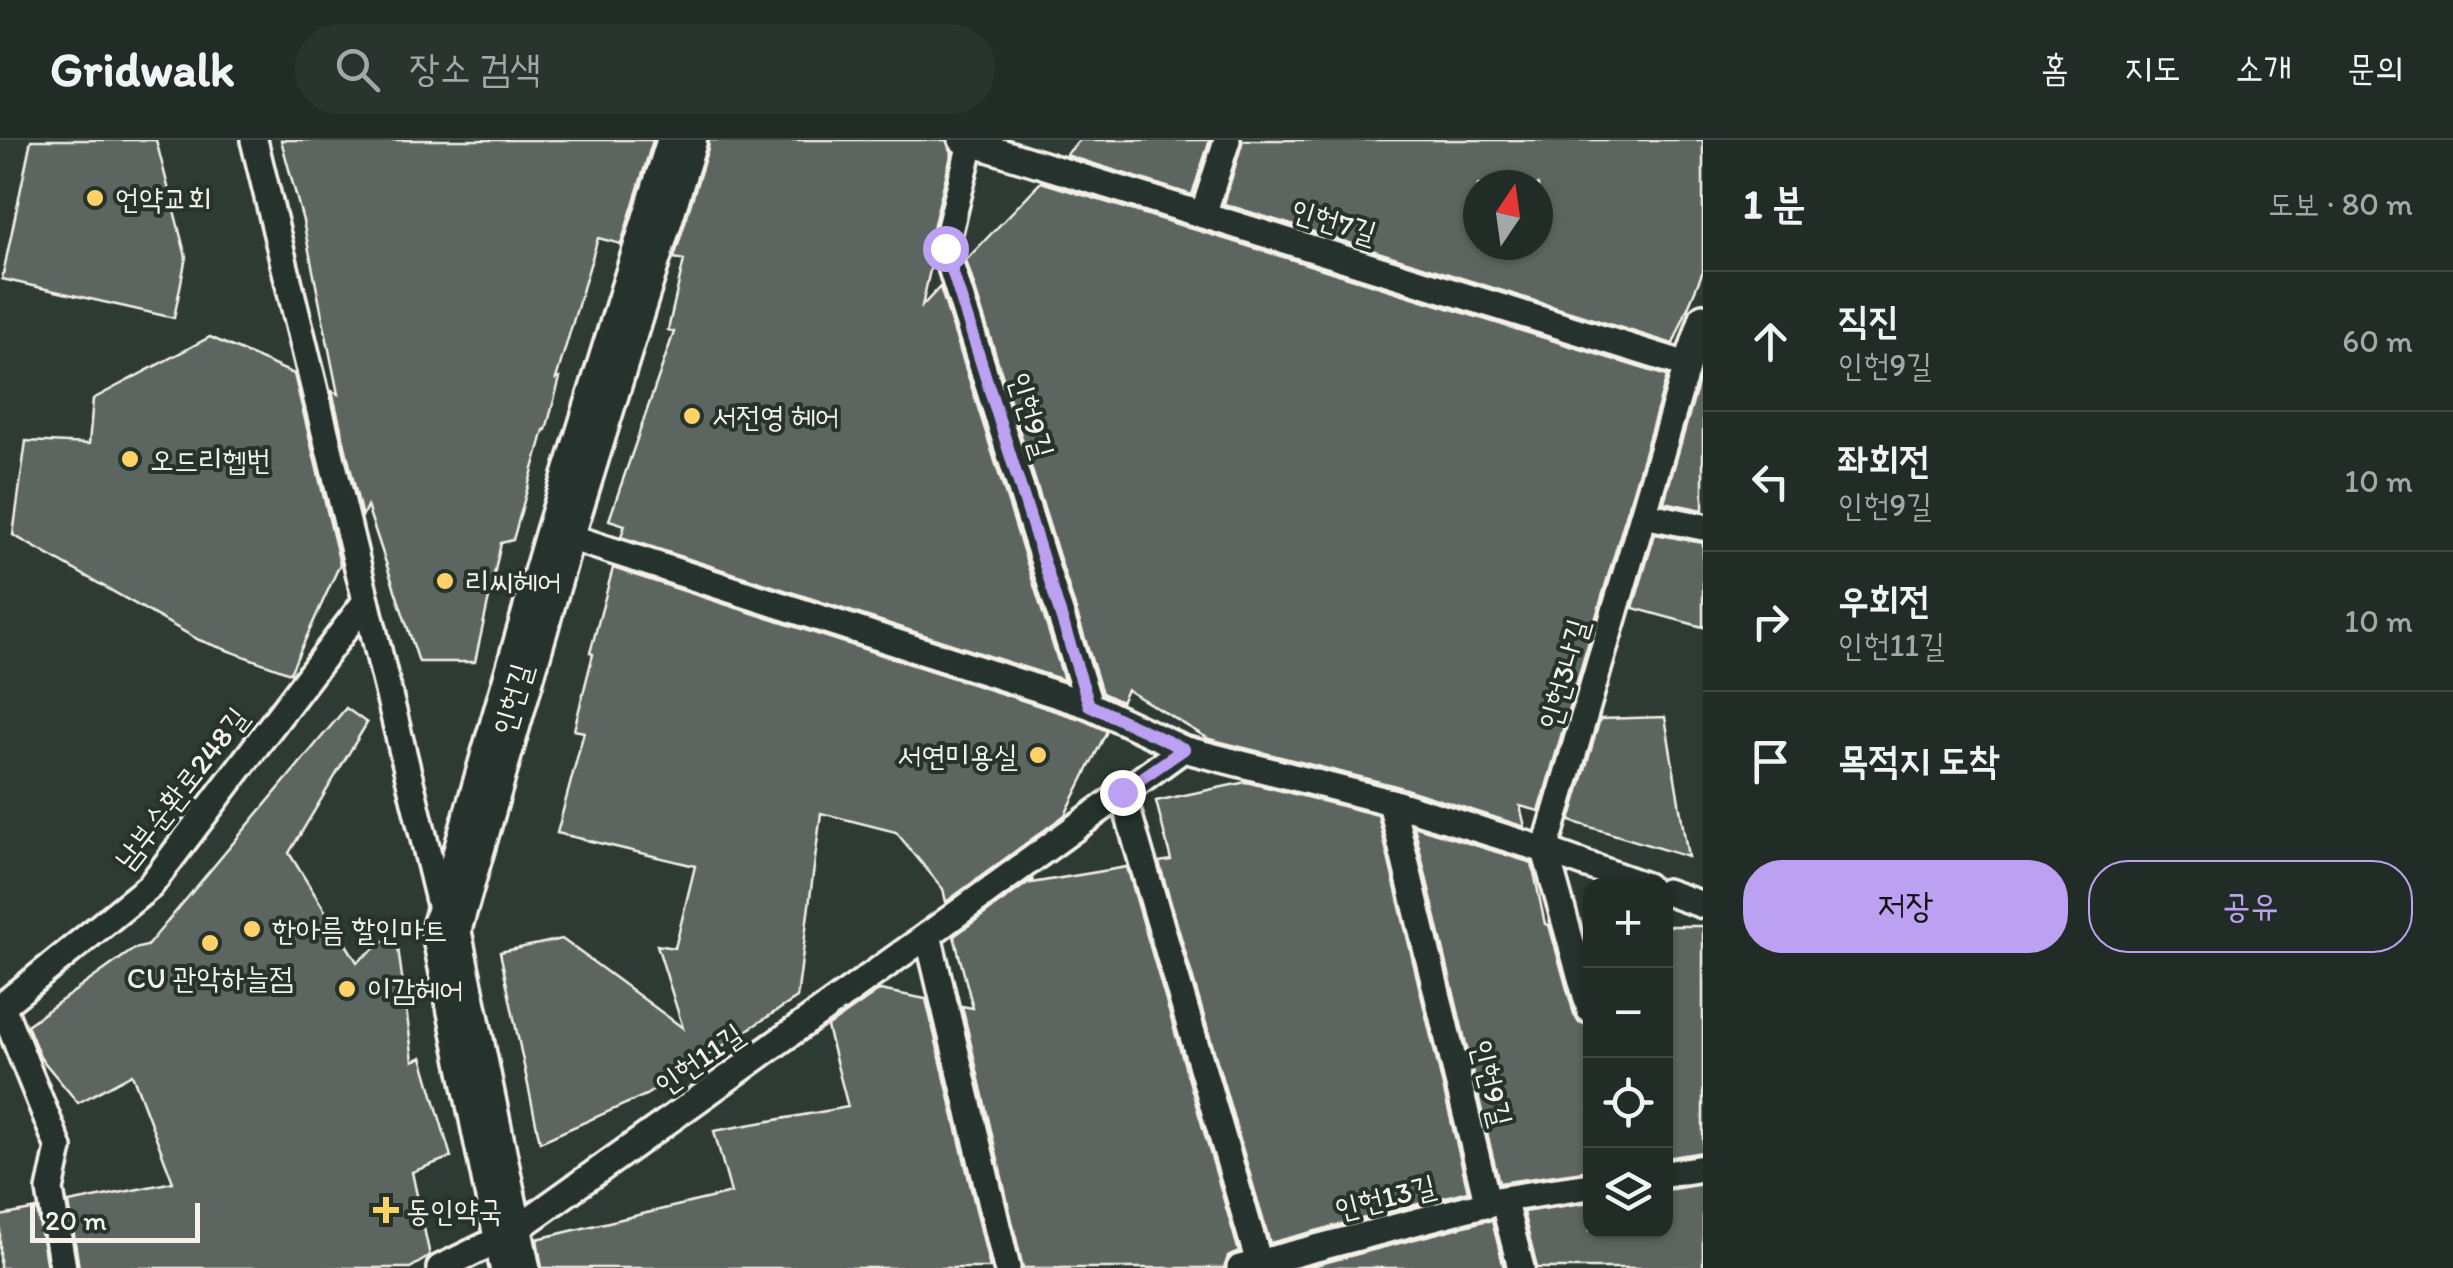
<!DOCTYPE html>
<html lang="ko">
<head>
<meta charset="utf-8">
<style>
  body { margin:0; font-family:Itim,"Poor Story",sans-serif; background:#2a342f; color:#f1f3f6 }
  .controls { position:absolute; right:30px; bottom:30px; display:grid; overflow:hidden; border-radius:20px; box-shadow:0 2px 8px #0004 }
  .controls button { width:90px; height:90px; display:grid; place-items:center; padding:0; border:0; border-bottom:2px solid #3f4844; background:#222c27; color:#f1f3f6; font:50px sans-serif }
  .compass { position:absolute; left:1463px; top:30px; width:90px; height:90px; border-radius:50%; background:#222c27; box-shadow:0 2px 8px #0004; rotate:13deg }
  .scale { position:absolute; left:30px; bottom:25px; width:170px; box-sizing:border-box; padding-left:10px; border:5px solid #f4f1e8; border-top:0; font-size:28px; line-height:35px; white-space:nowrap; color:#f4f1e8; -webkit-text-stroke:8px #26332d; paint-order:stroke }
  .stop { position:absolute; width:30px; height:30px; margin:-22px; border:8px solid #bca0f2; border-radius:50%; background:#fff }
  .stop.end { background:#bca0f2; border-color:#fff; box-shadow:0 2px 10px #0008 }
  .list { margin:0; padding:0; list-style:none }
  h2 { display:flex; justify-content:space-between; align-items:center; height:130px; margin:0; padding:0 40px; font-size:42px }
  h2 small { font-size:32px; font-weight:400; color:#a2a7a7 }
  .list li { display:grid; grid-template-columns:65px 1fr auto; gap:30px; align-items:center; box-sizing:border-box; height:140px; padding:0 40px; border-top:2px solid #3f4844 }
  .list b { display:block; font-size:38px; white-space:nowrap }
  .list p { margin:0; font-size:32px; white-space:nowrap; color:#a2a7a7 }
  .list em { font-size:32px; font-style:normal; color:#a2a7a7 }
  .actions { display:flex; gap:20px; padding:30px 40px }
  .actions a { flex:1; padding:22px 0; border:2px solid #bca0f2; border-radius:40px; text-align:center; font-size:35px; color:#bca0f2 }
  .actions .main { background:#bca0f2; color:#111 }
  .icon { flex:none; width:55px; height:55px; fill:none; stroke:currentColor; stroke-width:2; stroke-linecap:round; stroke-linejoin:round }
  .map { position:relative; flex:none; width:1703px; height:1128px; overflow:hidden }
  header { display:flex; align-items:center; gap:60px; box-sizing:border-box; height:140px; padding:0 50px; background:#222c27; border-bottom:2px solid #3f4844 }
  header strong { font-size:48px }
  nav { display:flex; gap:55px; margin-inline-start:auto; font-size:35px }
  .search { width:700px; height:90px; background:#2a342f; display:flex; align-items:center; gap:25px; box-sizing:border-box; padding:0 35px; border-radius:55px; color:#a2a7a7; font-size:38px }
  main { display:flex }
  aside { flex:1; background:#222c27 }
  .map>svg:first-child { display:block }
  .building { fill:#5c655e; stroke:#f4f1e8; stroke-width:2.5; fill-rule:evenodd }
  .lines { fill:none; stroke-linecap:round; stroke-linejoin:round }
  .lane-casing { stroke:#f4f1e8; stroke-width:32 }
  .street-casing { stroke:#f4f1e8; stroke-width:55 }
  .lane { stroke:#26332d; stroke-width:25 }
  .street { stroke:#26332d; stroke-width:48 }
  .route { stroke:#bca0f2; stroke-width:12 }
  .poi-dot { fill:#ffd166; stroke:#26332d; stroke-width:4 }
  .labels { text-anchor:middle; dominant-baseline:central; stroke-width:8; stroke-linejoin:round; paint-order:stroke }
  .poi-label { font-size:30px; fill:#f4f1e8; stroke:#26332d; text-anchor:start }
  .street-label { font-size:30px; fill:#f4f1e8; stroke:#26332d }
</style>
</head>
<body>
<header>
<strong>Gridwalk</strong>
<div class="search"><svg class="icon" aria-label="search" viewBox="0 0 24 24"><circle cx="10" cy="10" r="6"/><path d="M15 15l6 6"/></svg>장소 검색</div>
<nav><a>홈</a><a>지도</a><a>소개</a><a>문의</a></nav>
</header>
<main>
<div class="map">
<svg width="1703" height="1128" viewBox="0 0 1703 1128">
  <rect width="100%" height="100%" fill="#2e3b34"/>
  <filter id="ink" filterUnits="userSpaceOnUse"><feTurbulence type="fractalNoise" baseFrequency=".01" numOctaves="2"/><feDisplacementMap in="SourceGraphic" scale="20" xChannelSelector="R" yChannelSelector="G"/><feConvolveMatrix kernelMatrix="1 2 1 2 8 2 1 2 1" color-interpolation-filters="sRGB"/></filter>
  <g filter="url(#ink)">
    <g class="building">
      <path d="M31 0H156L186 117 174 178 2 139Z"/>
      <path d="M281 0H653L621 104 598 98 556 239 560 238 546 290H544L513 400 501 403 475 522H419L367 366 362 377 332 251 338 254 303 81Z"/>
      <path d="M709 0H946L952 12 929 104 932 121 922 166 940 147 1064 540 621 397 625 385 609 380 674 192 668 190 684 120 674 118 708 8Z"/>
      <path d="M1080 0H1210L1192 55 1066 15Z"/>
      <path d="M1243 0H1703V131L1673 204 1224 64ZM1478 45H1538V105H1478Z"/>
      <path d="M1041 42 1667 236 1539 671 1520 666 1525 687 1396 646 1209 599 1127 550 1121 562 1102 553 966 120Z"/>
      <path d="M210 197 294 234 340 424 290 533 199 500 13 395 26 301 89 304 93 259Z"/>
      <path d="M1699 241 1703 242V370L1664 362Z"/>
      <path d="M1655 394 1703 403V487L1633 468Z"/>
      <path d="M613 428 1083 580 1107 591 1065 675 946 762 943 749 896 692 821 673 797 858 646 955 540 1002 500 812 562 799 683 888 657 805 675 808 695 726 557 693 584 592 574 590 593 514 590 513Z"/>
      <path d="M346 568 367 583 289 713 357 822 396 792 413 921 422 917 451 1017 412 1032 430 1116 410 1128H79L69 1063 173 1042 132 934 78 963 40 917 27 885 134 809 147 806Z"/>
      <path d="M1665 577 1688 717 1570 681 1600 579Z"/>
      <path d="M1246 642 1378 675 1468 1051 1270 1103 1159 722 1171 720 1156 661Z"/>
      <path d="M1414 686 1532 723 1545 784 1549 785 1574 874 1579 882 1590 886V1030L1499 1043Z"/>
      <path d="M1127 727 1239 1112 1228 1117 1224 1128H1023L962 866 973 868 954 796 1033 739 1031 743Z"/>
      <path d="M1666 786H1703V1012L1666 1018Z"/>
      <path d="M880 850 926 859 990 1128H542L537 1099 731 1053 714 991 848 967 827 887Z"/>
      <path d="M1703 1044V1128H1537L1523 1072 1590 1062V1090H1666V1050Z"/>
      <path d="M37 1069 47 1128H0V1076Z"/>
      <path d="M1484 1081H1492L1504 1128H1304Z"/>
    </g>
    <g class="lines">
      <g class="lane-casing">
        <g id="lane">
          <path d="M254 0 442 773"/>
          <path d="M962 0 1687 225"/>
          <path d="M971 3 945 108 1089 565"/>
          <path d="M1203 75 1227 0"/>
          <path d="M1644 375 1703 387"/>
          <path d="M560 394 1089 565 1183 609 1391 662 1545 710 1646 746"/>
          <path d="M1122 652 1259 1123"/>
          <path d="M1391 662 1488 1065"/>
          <path d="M1666 752 1703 765"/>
          <path d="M928 795 1007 1128"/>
          <path d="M1590 870 1545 710 1687 225 1703 177"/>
          <path d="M1666 1034 1703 1028"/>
          <path d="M1503 1059 1521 1128"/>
          <path d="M63 1128 50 1050 59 1008 2 866 150 746 366 461"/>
          <path d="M440 1128 508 1095 928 795 1183 609"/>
          <path d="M1240 1128 1503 1059 1590 1046"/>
        </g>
      </g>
      <g class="street-casing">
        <path id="street" d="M515 1128 446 790 560 394 682 0"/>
      </g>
      <use href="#lane" class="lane"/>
      <use href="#street" class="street"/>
    </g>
  </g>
  <g class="lines" filter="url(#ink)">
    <path class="route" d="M945 108 1089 565 1184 609 1122 652"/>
  </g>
  <g class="poi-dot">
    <circle cx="95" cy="58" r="10"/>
    <circle cx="692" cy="276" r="10"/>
    <circle cx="130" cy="319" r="10"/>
    <circle cx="445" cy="441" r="10"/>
    <circle cx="1038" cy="615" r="10"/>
    <circle cx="252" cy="789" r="10"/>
    <circle cx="210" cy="803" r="10"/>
    <circle cx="347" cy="849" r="10"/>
    <path d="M381 1055h10v10h10v10h-10v10h-10v-10h-10v-10h10z"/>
  </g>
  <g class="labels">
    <g class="poi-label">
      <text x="115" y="58">언약교회</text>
      <text x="712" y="276">서전영 헤어</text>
      <text x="150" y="319">오드리헵번</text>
      <text x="465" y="441">리씨헤어</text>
      <text x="1018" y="615" text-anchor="end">서연미용실</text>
      <text x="272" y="789">한아름 할인마트</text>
      <text x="210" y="837" text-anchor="middle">CU 관악하늘점</text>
      <text x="367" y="849">이감헤어</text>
      <text x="406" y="1070">동인약국</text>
    </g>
    <g class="street-label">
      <text transform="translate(1334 81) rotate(17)">인헌7길</text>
      <text transform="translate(1032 275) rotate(73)">인헌9길</text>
      <text transform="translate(1563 534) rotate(-74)">인헌3나길</text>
      <text transform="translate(512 559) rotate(-74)">인헌길</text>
      <text transform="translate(181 648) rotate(-52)">남부순환로248길</text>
      <text transform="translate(699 919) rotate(-35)">인헌11길</text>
      <text transform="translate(1492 943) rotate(76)">인헌9길</text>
      <text transform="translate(1385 1057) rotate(-14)">인헌13길</text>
    </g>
  </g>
</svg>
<div class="controls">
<button>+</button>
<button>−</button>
<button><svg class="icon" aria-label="locate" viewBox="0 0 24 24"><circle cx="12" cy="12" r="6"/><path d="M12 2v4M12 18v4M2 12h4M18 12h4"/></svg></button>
<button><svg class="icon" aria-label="layers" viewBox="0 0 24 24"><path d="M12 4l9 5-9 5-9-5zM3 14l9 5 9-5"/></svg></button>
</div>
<svg class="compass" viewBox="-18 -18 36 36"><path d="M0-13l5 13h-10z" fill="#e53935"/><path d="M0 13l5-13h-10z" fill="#a2a7a7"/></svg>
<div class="scale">20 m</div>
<div class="stop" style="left:945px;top:108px"></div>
<div class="stop end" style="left:1122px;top:652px"></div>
</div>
<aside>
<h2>1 분<small>도보 · 80 m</small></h2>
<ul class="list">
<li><svg class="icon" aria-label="ahead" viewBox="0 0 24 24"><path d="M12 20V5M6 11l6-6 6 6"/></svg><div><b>직진</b><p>인헌9길</p></div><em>60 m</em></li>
<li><svg class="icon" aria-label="left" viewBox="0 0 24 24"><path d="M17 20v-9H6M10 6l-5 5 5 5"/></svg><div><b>좌회전</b><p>인헌9길</p></div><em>10 m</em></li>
<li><svg class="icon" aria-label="right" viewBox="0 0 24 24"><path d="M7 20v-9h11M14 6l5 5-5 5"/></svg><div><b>우회전</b><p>인헌11길</p></div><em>10 m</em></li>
<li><svg class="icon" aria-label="arrive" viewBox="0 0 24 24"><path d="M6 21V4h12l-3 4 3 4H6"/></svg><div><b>목적지 도착</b></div></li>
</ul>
<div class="actions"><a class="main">저장</a><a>공유</a></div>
</aside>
</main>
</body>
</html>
